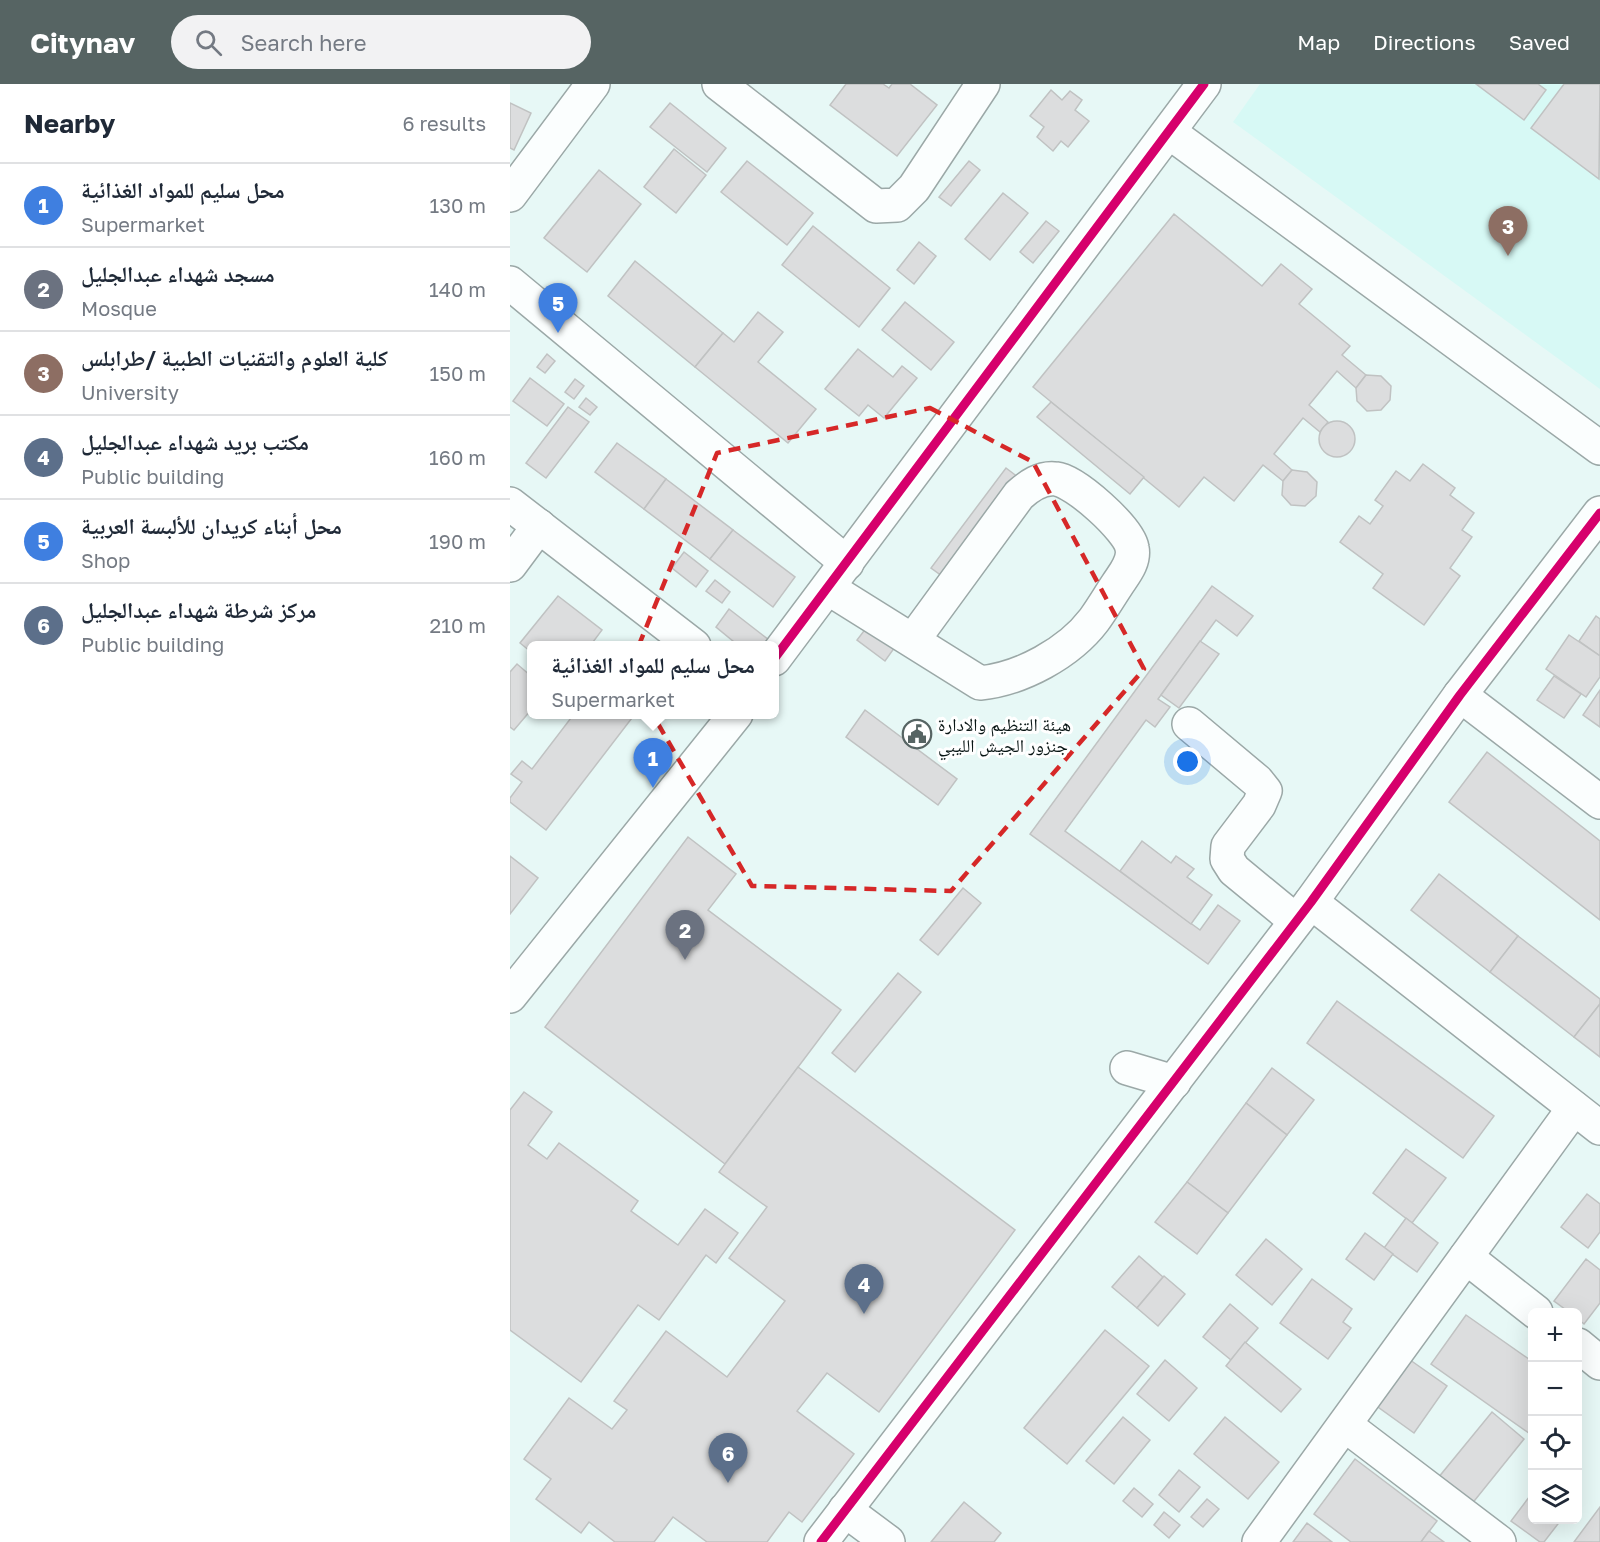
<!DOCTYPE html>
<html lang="en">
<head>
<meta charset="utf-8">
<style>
  body { margin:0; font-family:"Golos Text","Noto Naskh Arabic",sans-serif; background:#f2f2f3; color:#1f2937 }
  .controls { position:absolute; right:18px; bottom:18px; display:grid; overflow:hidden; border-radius:9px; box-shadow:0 6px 24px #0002 }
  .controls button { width:54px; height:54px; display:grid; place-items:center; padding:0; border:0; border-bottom:2px solid #e0e1e3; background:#fff; color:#1f2937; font:30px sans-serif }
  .you { position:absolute; left:678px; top:678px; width:21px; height:21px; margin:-15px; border:4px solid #fff; border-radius:50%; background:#1a73e8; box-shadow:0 0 0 9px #1a73e833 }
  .badge { display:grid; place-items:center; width:39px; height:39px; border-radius:50%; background:#566463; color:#fff; font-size:20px; font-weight:700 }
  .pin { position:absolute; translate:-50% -50px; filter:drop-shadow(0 2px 3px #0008) }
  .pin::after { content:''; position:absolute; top:32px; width:21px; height:18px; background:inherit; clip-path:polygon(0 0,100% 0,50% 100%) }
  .popup { position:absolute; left:17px; top:557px; width:252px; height:78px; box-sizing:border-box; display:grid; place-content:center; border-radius:9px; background:#fff; filter:drop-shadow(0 2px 4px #0005); font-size:20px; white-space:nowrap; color:#747a83 }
  .popup b { font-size:22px; color:#1f2937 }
  .popup::after { content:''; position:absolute; left:50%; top:100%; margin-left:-12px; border:12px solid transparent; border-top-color:#fff }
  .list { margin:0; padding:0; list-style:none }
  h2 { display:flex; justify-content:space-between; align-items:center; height:78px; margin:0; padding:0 24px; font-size:26px }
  h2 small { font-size:20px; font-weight:400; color:#747a83 }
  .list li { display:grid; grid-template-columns:39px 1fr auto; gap:18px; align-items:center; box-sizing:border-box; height:84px; padding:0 24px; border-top:2px solid #e0e1e3 }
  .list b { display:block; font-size:22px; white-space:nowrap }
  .list p { margin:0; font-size:20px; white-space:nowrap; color:#747a83 }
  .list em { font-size:20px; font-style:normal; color:#747a83 }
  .icon { flex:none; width:33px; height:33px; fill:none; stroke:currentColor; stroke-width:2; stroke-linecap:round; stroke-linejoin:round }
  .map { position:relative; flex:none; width:1090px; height:1458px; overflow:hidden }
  header { display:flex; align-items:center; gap:36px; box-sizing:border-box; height:84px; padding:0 30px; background:#566463; color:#fff }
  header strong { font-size:28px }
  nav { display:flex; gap:33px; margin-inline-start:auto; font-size:21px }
  .search { width:420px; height:54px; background:#f2f2f3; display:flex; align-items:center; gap:15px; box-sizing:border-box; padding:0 21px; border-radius:33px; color:#747a83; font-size:22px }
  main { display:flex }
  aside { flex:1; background:#fff }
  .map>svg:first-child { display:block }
  .built { fill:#d7f9f5 }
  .building { fill:#dcddde; stroke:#c0c2c2; stroke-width:1.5 }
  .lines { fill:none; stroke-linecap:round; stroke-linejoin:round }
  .minor-casing { stroke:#9ba8a7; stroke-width:36 }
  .minor { stroke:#fbfefe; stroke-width:33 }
  .cycleway-casing { stroke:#fff; stroke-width:13 }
  .cycleway { stroke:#d6006c; stroke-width:9 }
  .marked { fill:none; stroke:#d62828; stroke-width:4.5; stroke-dasharray:12 8; stroke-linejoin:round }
  .labels { text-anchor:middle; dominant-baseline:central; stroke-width:6; stroke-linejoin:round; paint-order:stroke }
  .poi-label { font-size:18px; fill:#081514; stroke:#fff; text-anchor:start }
</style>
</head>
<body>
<header>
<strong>Citynav</strong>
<div class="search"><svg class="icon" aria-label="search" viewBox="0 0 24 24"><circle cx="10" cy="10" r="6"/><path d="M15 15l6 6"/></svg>Search here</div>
<nav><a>Map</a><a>Directions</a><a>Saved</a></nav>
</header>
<main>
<aside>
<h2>Nearby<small>6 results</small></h2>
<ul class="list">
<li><span class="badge" style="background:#3f7fe0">1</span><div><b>محل سليم للمواد الغذائية</b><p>Supermarket</p></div><em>130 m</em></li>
<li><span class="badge" style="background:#6b7280">2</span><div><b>مسجد شهداء عبدالجليل</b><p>Mosque</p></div><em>140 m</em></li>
<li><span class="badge" style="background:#8d6e63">3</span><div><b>كلية العلوم والتقنيات الطبية /طرابلس</b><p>University</p></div><em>150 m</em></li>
<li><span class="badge" style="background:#5c6f8a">4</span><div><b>مكتب بريد شهداء عبدالجليل</b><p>Public building</p></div><em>160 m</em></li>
<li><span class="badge" style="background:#3f7fe0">5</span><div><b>محل أبناء كريدان للألبسة العربية</b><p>Shop</p></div><em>190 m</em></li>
<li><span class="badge" style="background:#5c6f8a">6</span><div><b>مركز شرطة شهداء عبدالجليل</b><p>Public building</p></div><em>210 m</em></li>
</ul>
</aside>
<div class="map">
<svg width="1090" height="1458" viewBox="0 0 1090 1458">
  <rect width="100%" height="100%" fill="#e7f8f6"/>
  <path class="built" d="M750 0H1090V305L723 38Z"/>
  <g class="building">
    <path d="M336 0H373L379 4 382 0H400L427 21 387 72 320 21Z"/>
    <path d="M966 0H1028L1036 6 1014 36Z"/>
    <path d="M1054 0H1090L1089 95 1021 44Z"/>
    <path d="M541 6 552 16 560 7 572 16 565 26 579 37 558 63 551 57 543 67 527 53 534 43 520 32Z"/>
    <path d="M0 19 21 29 4 66 0 64Z"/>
    <path d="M160 19 216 64 197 88 140 43Z"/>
    <path d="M164 65 196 91 166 129 134 103Z"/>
    <path d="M237 77 303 129 277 161 211 108Z"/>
    <path d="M459 77 470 86 441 122 429 113Z"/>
    <path d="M89 86 131 120 77 188 34 154Z"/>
    <path d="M493 109 518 129 480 176 455 155Z"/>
    <path d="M664 130 752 202 771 180 802 205 789 220 840 262 832 271 856 291 846 304 827 287 799 321 818 338 810 348 793 334 764 370 782 386 773 397 753 381 724 417 694 393 669 423 523 303Z"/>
    <path d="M536 137 549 147 523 179 510 168Z"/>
    <path d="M303 142 380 204 349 243 272 181Z"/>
    <path d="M409 158 426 172 404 200 387 186Z"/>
    <path d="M125 177 213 249 185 283 98 212Z"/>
    <path d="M395 218 444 258 421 286 372 246Z"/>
    <path d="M248 228 273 248 248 278 306 325 278 359 185 283 213 249 224 258Z"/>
    <path d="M348 265 383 293 392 282 407 294 374 334 358 321 349 332 315 305Z"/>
    <path d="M37 270 45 277 35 289 27 283Z"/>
    <path d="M856 291 871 292 881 302 880 316 871 326 857 327 847 317 846 304Z"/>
    <path d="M20 294 54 320 37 342 3 317Z"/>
    <path d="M65 295 74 302 64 315 55 308Z"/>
    <path d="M76 314 87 323 80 331 69 323Z"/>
    <path d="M541 318 634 393 620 410 527 333Z"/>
    <path d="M58 323 79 338 36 394 16 379Z"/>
    <circle cx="827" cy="355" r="18"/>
    <path d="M107 359 156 395 134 425 85 388Z"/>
    <path d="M913 380 945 404 940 411 964 429 952 446 962 453 940 484 950 492 914 541 863 504 873 490 830 458 849 432 860 440 873 422 865 416 886 387 900 397Z"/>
    <path d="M496 384 513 397 439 497 421 484Z"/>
    <path d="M782 386 797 388 807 398 806 412 795 422 781 421 772 411 773 397Z"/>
    <path d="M156 395 223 446 200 475 134 425Z"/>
    <path d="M223 446 285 493 263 523 200 475Z"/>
    <path d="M174 468 198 487 186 503 162 484Z"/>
    <path d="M205 496 220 508 212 519 196 507Z"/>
    <path d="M702 502 743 532 727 552 706 536 648 615 660 623 645 643 636 636 555 747 690 846 708 821 730 837 698 880 520 750Z"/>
    <path d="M48 512 92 546 80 562H21V568L10 559Z"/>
    <path d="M219 525 259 556 255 562H229L206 543Z"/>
    <path d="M1086 532 1090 535V572L1069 557Z"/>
    <path d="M363 535 390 556 375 577 347 556Z"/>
    <path d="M1059 551 1090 572V593L1076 613 1036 585Z"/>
    <path d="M690 557 709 570 669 624 651 611Z"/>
    <path d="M7 580 21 592V626L4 646 0 643V588Z"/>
    <path d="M1044 592 1071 610 1054 634 1027 616Z"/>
    <path d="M1090 606V643L1073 631Z"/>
    <path d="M355 626 447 695 428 721 336 653Z"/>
    <path d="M64 630H125L36 746 0 718V714L12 698 1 690 12 677 22 685Z"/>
    <path d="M977 668 1090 757V836L939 718Z"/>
    <path d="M178 753 226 790 198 826 331 926 215 1080 35 943Z"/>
    <path d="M632 757 661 779 666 772 684 785 677 793 702 811 681 840 610 787Z"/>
    <path d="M0 772 28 794 0 830Z"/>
    <path d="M929 790 1008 852 980 888 901 826Z"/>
    <path d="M453 804 471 819 428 871 410 856Z"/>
    <path d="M1008 852 1090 915V920L1064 953 980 888Z"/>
    <path d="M388 889 411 908 345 988 322 969Z"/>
    <path d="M827 917 984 1032 953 1074 797 959Z"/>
    <path d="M1090 920V973L1064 953Z"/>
    <path d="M288 983 505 1146 369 1328 317 1289 287 1327 344 1370 292 1438 279 1428 257 1458H197L163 1433 144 1458H105L79 1438 71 1449 26 1415 41 1395 14 1375 59 1314 102 1345 117 1326 104 1317 156 1247 217 1293 275 1217 219 1174 257 1123 209 1088Z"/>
    <path d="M762 984 804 1016 777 1051 736 1019Z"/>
    <path d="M14 1008 42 1028 18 1061 37 1075 49 1059 128 1117 121 1127 168 1161 195 1125 228 1149 206 1179 196 1171 149 1236 128 1221 71 1298 0 1246V1026Z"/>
    <path d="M736 1019 777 1051 718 1129 677 1098Z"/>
    <path d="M896 1065 936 1094 902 1139 863 1109Z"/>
    <path d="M677 1098 718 1129 687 1170 645 1138Z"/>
    <path d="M1077 1110 1090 1120V1148L1078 1164 1051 1143Z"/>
    <path d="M896 1134 928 1159 907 1188 874 1164Z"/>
    <path d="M855 1149 883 1170 864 1196 836 1175Z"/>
    <path d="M756 1155 792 1185 762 1221 726 1191Z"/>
    <path d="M629 1172 653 1193 627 1224 602 1203Z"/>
    <path d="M1076 1175 1090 1186V1219L1074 1240 1068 1235V1228H1059L1044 1217Z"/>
    <path d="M654 1192 675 1210 648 1242 627 1224Z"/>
    <path d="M802 1195 842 1225 833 1238 841 1244 818 1275 770 1239Z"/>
    <path d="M720 1220 748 1244 721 1276 693 1253Z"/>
    <path d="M956 1231 1023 1278V1352L921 1280Z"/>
    <path d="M595 1246 639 1282 557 1380 514 1344Z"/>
    <path d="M735 1258 791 1305 771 1328 716 1282Z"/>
    <path d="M893 1271 937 1302 904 1349 861 1318Z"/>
    <path d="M655 1276 687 1304 659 1337 627 1310Z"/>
    <path d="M982 1328 1014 1355 961 1421 928 1394Z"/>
    <path d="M613 1333 640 1356 604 1400 576 1377Z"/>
    <path d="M715 1333 769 1378 738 1415 684 1370Z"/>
    <path d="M845 1375 927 1437 911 1458H841L804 1430Z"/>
    <path d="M669 1386 690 1403 669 1428 649 1411Z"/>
    <path d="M624 1404 643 1420 632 1433 613 1417Z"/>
    <path d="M1023 1408V1436H1051L1034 1458H1030L1001 1437Z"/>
    <path d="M697 1415 709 1425 693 1443 681 1433Z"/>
    <path d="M454 1418 491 1449 484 1458H421Z"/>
    <path d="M1090 1423V1458H1064Z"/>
    <path d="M654 1428 670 1441 659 1454 644 1441Z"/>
    <path d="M797 1439 822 1458H783Z"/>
    <path d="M919 1447 934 1458H911Z"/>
  </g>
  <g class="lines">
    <g class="minor-casing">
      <g id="minor">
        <path d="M209 0 366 122 387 121 404 104 473 0"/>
        <path d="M659 48 1090 364"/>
        <path d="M0 111 83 0"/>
        <path d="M0 199 337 479"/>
        <path d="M0 420 184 562"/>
        <path d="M0 481 29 442"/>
        <path d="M318 504 470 599C511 595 559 569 584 536 592 525 599 513 607 501 614 490 625 478 622 464 619 445 565 397 546 395 531 393 519 402 509 411L403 556"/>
        <path d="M264 575 694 0"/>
        <path d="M950 611 1090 718"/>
        <path d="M679 640 747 697 755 707 749 721 718 762 717 775 724 786 786 837"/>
        <path d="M801 818 1090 1044"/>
        <path d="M0 912 226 630"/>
        <path d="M617 984 664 998"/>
        <path d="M956 1173 1026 1228"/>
        <path d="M1068 1261 1090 1279"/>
        <path d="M835 1341 989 1458"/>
        <path d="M335 1426 378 1458"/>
        <path d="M311 1458 801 818 950 611 1090 429"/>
        <path d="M749 1458 1064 1024"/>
      </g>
    </g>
    <use href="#minor" class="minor"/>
    <g class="cycleway-casing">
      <g id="cycleway">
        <path d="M264 575 694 0"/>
        <path d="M311 1458 801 818 950 611 1090 429"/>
      </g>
    </g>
    <use href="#cycleway" class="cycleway"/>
  </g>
  <path class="marked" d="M420 324 523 378 634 585 441 807 242 802 118 588 207 369Z"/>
  <defs>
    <g id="civic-ring" transform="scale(1.5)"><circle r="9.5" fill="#fff" stroke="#566463" stroke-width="1.5"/><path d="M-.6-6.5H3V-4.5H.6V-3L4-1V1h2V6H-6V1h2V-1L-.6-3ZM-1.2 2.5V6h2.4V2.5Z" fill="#566463"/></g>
  </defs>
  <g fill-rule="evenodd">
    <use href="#civic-ring" x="407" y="650"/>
  </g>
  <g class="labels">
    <g class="poi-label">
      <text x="428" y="640">هيئة التنظيم والادارة<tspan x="428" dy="21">جنزور الجيش الليبي</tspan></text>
    </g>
  </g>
</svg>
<div class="controls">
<button>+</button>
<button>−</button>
<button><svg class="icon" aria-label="locate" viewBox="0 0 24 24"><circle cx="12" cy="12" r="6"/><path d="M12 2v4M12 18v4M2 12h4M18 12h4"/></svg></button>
<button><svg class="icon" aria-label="layers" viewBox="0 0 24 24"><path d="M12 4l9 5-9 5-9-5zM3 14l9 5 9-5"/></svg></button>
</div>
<div class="you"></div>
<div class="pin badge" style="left:143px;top:704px;background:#3f7fe0">1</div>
<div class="popup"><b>محل سليم للمواد الغذائية</b>Supermarket</div>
<div class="pin badge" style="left:175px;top:876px;background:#6b7280">2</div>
<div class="pin badge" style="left:998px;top:172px;background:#8d6e63">3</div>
<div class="pin badge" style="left:354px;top:1230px;background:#5c6f8a">4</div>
<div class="pin badge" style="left:48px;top:249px;background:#3f7fe0">5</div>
<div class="pin badge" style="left:218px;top:1399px;background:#5c6f8a">6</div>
</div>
</main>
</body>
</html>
